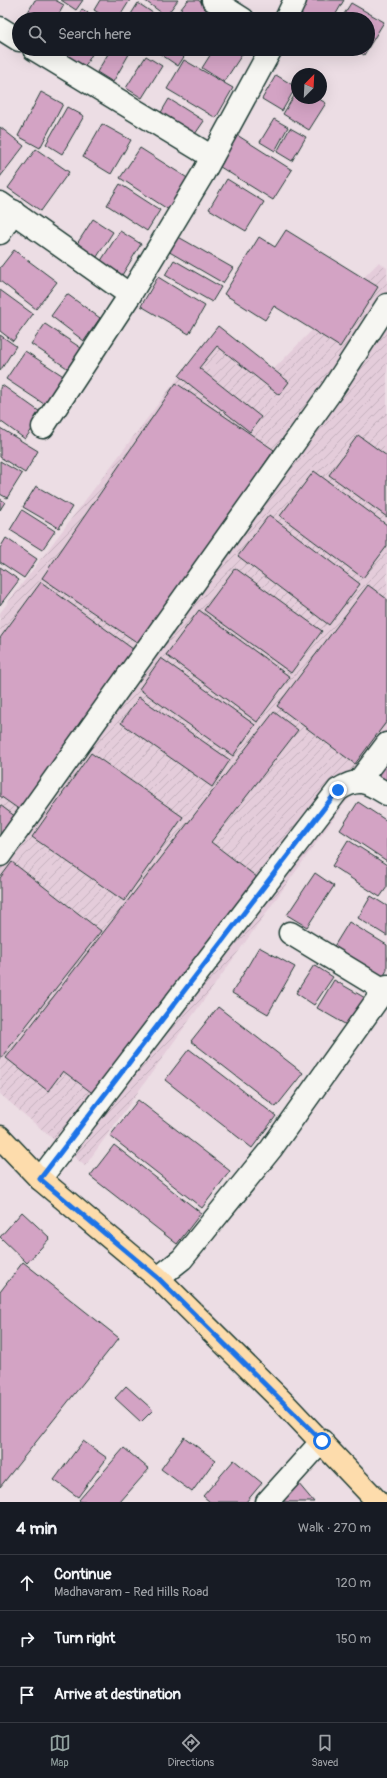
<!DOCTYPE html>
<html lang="en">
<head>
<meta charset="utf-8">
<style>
  body { margin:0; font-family:Pangolin,sans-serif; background:#20242c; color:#f1f3f6 }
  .compass { position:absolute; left:291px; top:68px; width:36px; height:36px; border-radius:50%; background:#171b24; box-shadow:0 4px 16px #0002; rotate:24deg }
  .stop { position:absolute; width:12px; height:12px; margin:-9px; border:3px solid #1a73e8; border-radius:50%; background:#fff }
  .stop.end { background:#1a73e8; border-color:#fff; box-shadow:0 1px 4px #0008 }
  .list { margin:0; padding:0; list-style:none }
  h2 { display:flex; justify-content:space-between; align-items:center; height:52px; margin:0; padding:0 16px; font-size:17px }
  h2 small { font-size:13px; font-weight:400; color:#9ea1a6 }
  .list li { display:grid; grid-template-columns:26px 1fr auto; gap:12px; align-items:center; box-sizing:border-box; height:56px; padding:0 16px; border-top:1px solid #363941 }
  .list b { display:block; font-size:15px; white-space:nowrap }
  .list p { margin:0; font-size:13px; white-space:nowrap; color:#9ea1a6 }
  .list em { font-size:13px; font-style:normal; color:#9ea1a6 }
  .icon { flex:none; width:22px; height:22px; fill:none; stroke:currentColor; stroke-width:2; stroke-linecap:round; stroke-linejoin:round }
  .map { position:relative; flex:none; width:387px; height:1502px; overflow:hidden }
  .search { position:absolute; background:#171b24; box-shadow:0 4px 16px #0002; left:12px; right:12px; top:12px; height:44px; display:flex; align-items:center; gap:10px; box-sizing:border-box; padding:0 14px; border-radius:22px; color:#9ea1a6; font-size:15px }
  .sheet { height:220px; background:#171b24 }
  nav { display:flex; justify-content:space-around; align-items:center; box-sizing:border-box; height:56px; border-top:1px solid #363941; background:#171b24; font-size:11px; color:#9ea1a6 }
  nav a { display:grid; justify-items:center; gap:2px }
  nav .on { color:#92a19f }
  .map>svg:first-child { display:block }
  .industrial { fill:url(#industrial-furrows) }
  .building { fill:#d3a3c4; stroke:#1f3d34 }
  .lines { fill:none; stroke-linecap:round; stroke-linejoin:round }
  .minor-casing { stroke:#1f3d34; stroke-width:25 }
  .major-casing { stroke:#1f3d34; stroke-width:25 }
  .minor { stroke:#f6f6f2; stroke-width:22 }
  .major { stroke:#fddcac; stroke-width:22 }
  .route { stroke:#1a73e8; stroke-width:5 }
</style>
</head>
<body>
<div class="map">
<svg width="387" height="1502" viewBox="0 0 387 1502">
  <defs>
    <pattern id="industrial-furrows" width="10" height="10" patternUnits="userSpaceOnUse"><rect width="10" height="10" fill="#e4ccda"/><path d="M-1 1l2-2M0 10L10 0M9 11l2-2" fill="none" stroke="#c3b0bc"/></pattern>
  </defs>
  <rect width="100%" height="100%" fill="#ecdde4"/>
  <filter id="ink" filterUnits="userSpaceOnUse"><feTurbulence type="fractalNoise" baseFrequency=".025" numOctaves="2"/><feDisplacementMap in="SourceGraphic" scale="8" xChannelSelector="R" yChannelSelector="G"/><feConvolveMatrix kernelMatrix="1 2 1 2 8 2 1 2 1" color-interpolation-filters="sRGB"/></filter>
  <g filter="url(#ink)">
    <path class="industrial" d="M379 262 387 268V744L85 1166 0 1094V613L208 338 263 380Z"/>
    <g class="building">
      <path d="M35 0H55L64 5 56 19H24Z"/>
      <path d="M61 0H83L76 10Z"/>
      <path d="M100 0H130L118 19H108L94 10Z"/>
      <path d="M144 0H178L166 16Z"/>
      <path d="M188 0H198L212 10 206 19H184L177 14Z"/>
      <path d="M304 0H344L333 19H302L295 15Z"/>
      <path d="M138 3 162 19H128Z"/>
      <path d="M351 3 384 22 364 55 354 49H368V19H341Z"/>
      <path d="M82 9 98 19H76Z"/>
      <path d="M57 49H95L84 68 56 51Z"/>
      <path d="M111 49H132L113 82 97 72Z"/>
      <path d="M153 49H189L178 66Z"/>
      <path d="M214 49H236L243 53 224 82 202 68Z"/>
      <path d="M146 56 162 66 142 98 126 88Z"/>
      <path d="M184 60 233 88 216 118 167 89Z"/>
      <path d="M276 75 296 87 282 111 262 99Z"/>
      <path d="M297 91V98H317L326 103 309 130 283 114Z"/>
      <path d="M41 92 63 104 40 148 18 136Z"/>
      <path d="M169 99 204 121 193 137 159 116Z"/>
      <path d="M67 107 84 116 62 154 46 144Z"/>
      <path d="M274 119 288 127 275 151 260 142Z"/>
      <path d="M102 124 131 140 111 174 83 157Z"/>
      <path d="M0 127 24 146 0 177Z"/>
      <path d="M290 128 306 137 292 161 277 152Z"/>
      <path d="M237 135 292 170 273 200 217 165Z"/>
      <path d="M140 148 189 179 169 210 120 178Z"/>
      <path d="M36 149 69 172 41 211 8 188Z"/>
      <path d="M227 179 264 202 246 231 209 209Z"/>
      <path d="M120 184 160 210 147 231 107 205Z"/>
      <path d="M93 219 113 232 93 263 73 250Z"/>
      <path d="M286 230 378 287 340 347 274 306 265 320 224 294 259 237 275 247Z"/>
      <path d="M120 231 141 244 119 280 97 267Z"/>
      <path d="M175 235 233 268 223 283 166 250Z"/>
      <path d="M14 250 57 282 36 309 0 281V268Z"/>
      <path d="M174 260 221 287 212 302 165 275Z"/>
      <path d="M158 277 205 306 189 334 141 306Z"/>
      <path d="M0 290 33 314 13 341 0 331Z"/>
      <path d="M67 294 100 318 84 341 51 316Z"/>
      <path d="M45 324 84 350 70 370 31 344Z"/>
      <path d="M218 326 289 382 279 395 217 346 199 368 261 417 250 432 179 376Z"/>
      <path d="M0 335 16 346 0 371Z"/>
      <path d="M25 351 68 379 50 408 6 379Z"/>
      <path d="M176 383 274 450 141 645 42 578Z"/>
      <path d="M2 385 43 414 25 439 0 421V388Z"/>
      <path d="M0 428 38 451 25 473 0 457Z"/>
      <path d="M358 435 387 456V517L329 475Z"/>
      <path d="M0 461 22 474 7 498 0 494Z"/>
      <path d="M314 471 387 525V546L363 578 280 516Z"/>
      <path d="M36 486 72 507 59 528 23 507Z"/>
      <path d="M0 499 5 502 0 510Z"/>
      <path d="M22 510 55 531 42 550 10 530Z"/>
      <path d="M269 515 360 584 329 625 238 556Z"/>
      <path d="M6 538 37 559 24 578 0 562V548Z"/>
      <path d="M0 567 19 580 0 605Z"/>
      <path d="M235 568 322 631 291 673 204 610Z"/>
      <path d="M41 582 137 652 20 810 0 796V638Z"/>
      <path d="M368 585 387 599V721L355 764 277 706Z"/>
      <path d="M199 610 290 677 257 722 166 655Z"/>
      <path d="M161 658 255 725 233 756 139 689Z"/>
      <path d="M139 697 230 760 212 787 121 723Z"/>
      <path d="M274 712 298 730 211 842 266 884 99 1098 63 1071 48 1091 6 1058Z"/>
      <path d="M91 753 183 817 124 901 32 837Z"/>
      <path d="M387 754V788L371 777Z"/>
      <path d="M358 802 387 821V861L340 830Z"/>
      <path d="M0 805 16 817 0 837Z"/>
      <path d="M348 840 387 865V887L380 897 332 866Z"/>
      <path d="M12 862 101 931 0 1059V878Z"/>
      <path d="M315 873 334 886 307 927 287 915Z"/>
      <path d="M371 896 387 906V936L358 918Z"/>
      <path d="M349 922 387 945V970L382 979 333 948Z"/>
      <path d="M259 947 295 967 268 1014 232 993Z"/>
      <path d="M314 965 333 977 314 1005 296 993Z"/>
      <path d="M334 980 367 999 350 1027 317 1008Z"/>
      <path d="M218 1007 303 1073 276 1107 191 1041Z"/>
      <path d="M189 1049 276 1116 252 1148 165 1080Z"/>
      <path d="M138 1100 230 1171 202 1208 110 1136Z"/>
      <path d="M114 1145 201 1213 177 1244 90 1176Z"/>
      <path d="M22 1212 50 1238 27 1263 0 1237Z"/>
      <path d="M23 1262 119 1338 0 1487V1292Z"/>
      <path d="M126 1386 153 1410 141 1422 115 1398Z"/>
      <path d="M184 1437 215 1460 192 1492 161 1469Z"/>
      <path d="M83 1441 107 1458 78 1497 54 1480Z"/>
      <path d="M124 1448 149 1469 120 1502H81L79 1500Z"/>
      <path d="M234 1460 262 1483 246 1502H210L203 1496Z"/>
      <path d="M298 1483 314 1502H280Z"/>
    </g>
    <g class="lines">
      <g class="minor-casing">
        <g id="minor">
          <path d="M213 0 243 19"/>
          <path d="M286 19 295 0"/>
          <path d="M0 28 19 40"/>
          <path d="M34 49 212 157"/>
          <path d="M0 203 130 295"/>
          <path d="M0 233 13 211"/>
          <path d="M43 427 130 295 204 172 271 49"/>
          <path d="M359 781 387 744"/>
          <path d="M0 855 332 390 387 305"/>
          <path d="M290 933 384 990"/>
          <path d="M40 1179 338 790C359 776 367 782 387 794"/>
          <path d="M158 1278 182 1259 271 1149 387 986"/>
          <path d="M267 1502 322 1441"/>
        </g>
      </g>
      <g class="major-casing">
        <path id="major" d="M0 1137 40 1179 158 1278 286 1405 378 1502"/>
      </g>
      <use href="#minor" class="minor"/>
      <use href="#major" class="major"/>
    </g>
  </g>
  <g class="lines" filter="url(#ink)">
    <path class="route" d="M322 1441 158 1278 40 1179 338 790"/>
  </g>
</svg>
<svg class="compass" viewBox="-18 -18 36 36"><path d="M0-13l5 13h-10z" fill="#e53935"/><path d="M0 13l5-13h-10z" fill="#9ea1a6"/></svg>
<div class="stop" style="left:322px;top:1441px"></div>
<div class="stop end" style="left:338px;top:790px"></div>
<div class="search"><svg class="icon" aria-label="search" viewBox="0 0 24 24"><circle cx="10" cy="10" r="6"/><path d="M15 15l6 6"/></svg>Search here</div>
</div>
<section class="sheet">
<h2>4 min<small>Walk · 270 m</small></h2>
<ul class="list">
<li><svg class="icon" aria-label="ahead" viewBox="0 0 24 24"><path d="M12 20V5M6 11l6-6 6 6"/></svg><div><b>Continue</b><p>Madhavaram - Red Hills Road</p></div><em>120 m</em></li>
<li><svg class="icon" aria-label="right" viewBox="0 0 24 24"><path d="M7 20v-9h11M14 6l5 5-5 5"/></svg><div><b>Turn right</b></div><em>150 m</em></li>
<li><svg class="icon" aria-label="arrive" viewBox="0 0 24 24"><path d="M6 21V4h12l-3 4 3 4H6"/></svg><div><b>Arrive at destination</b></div></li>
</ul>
</section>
<nav>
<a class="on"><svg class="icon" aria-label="map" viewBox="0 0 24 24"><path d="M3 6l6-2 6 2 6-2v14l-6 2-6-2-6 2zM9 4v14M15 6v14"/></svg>Map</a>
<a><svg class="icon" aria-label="directions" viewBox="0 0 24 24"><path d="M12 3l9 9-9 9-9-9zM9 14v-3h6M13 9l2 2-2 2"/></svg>Directions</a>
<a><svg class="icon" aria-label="saved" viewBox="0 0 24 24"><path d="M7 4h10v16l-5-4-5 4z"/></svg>Saved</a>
</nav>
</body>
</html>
